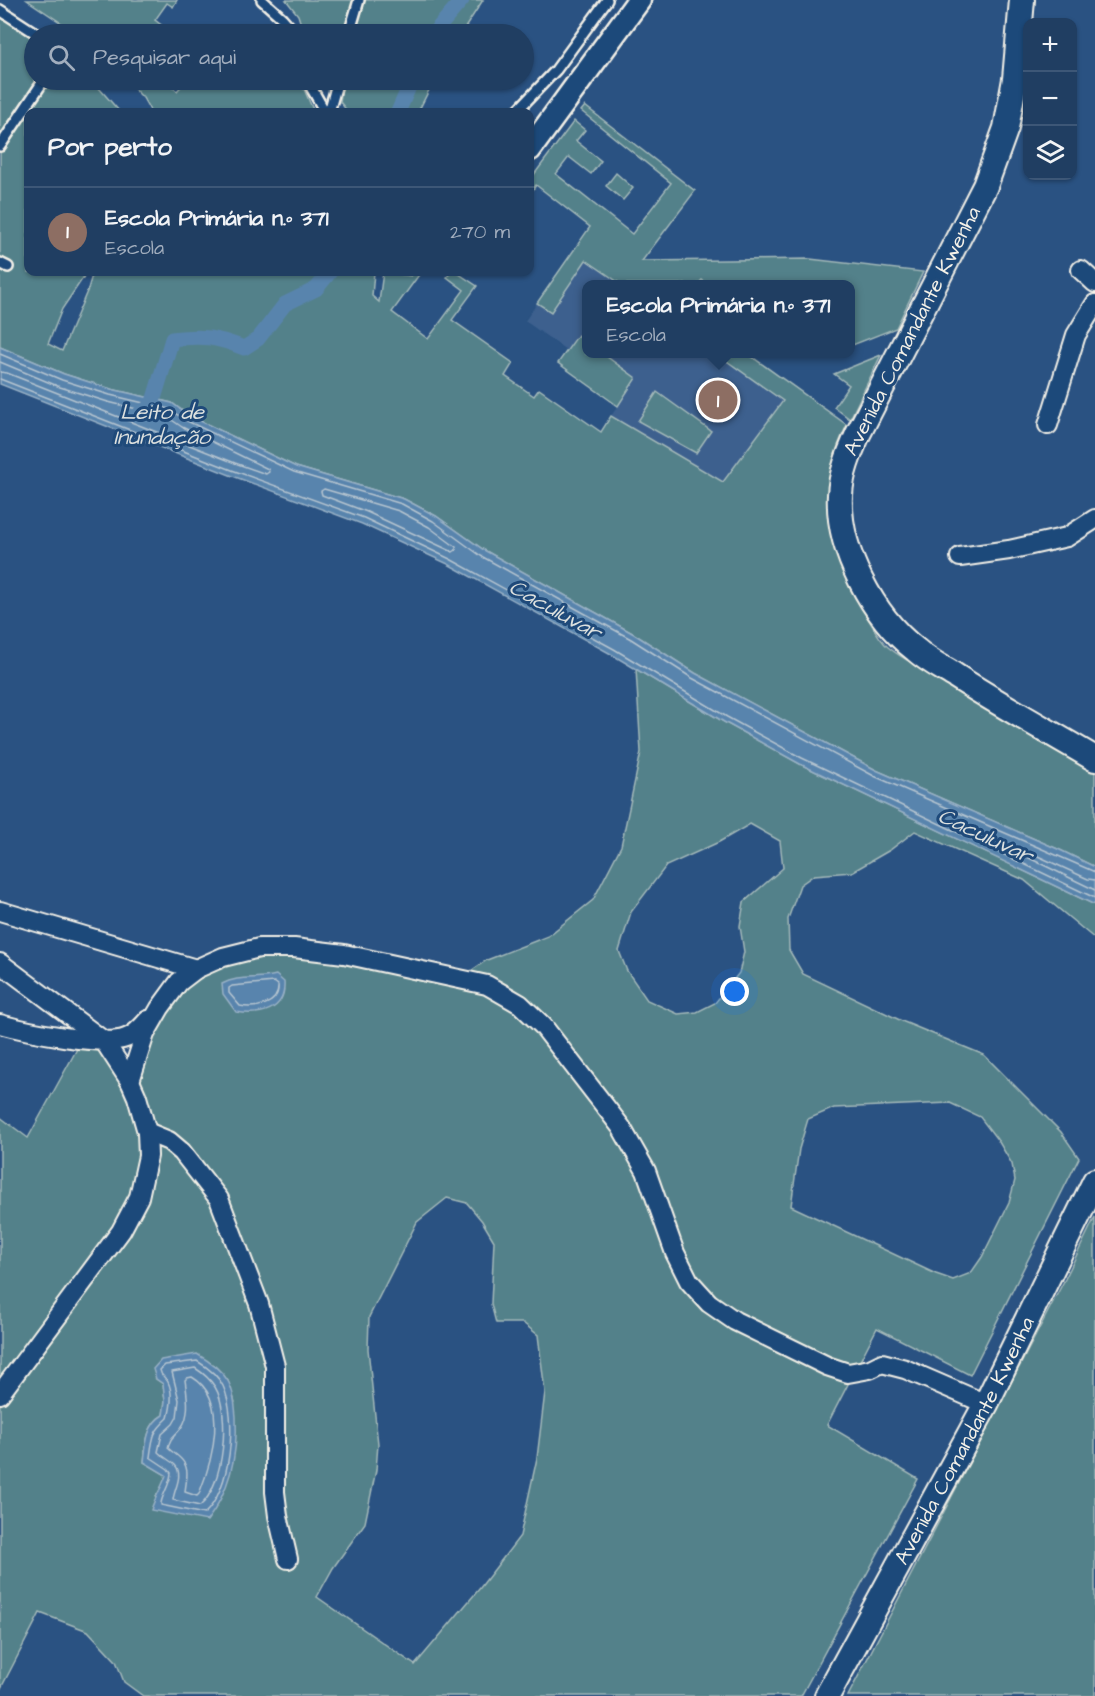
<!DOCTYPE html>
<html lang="pt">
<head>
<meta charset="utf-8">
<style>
  body { margin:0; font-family:"Architects Daughter",sans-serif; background:#2d496b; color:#f1f3f6 }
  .controls { position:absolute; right:18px; top:18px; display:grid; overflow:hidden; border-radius:12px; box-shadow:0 2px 4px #0004 }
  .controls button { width:54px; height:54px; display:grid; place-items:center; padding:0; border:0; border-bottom:2px solid #3d5777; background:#203e62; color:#f1f3f6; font:30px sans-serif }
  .you { position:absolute; left:735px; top:992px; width:21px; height:21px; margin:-15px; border:4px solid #fff; border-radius:50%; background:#1a73e8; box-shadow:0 0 0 9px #1a73e833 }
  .badge { display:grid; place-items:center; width:39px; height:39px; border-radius:50%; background:#bca0f2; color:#fff; font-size:20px; font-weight:700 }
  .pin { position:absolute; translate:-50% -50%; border:3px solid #fff; box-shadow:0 2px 6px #0006 }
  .popup { position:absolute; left:582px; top:280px; width:273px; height:78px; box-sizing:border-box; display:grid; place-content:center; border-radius:12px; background:#203e62; filter:drop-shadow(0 2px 4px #0005); font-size:20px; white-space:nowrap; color:#a2aebe }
  .popup b { font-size:22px; color:#f1f3f6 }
  .popup::after { content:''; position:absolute; left:50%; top:100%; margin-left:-12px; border:12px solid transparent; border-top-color:#203e62 }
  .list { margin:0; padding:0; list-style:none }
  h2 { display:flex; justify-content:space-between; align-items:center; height:78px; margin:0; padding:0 24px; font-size:26px }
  h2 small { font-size:20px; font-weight:400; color:#a2aebe }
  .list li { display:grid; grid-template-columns:39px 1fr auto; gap:18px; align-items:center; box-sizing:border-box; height:90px; padding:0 24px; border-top:2px solid #3d5777 }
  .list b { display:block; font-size:22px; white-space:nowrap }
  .list p { margin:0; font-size:20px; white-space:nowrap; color:#a2aebe }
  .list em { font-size:20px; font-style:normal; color:#a2aebe }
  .icon { flex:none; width:33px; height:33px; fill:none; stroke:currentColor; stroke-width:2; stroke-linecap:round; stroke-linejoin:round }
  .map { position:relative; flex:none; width:1095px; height:1696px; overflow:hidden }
  .search { position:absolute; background:#203e62; box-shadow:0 2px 4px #0004; left:24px; top:24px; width:510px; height:66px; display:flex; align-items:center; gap:15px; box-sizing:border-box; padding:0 21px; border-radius:33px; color:#a2aebe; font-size:22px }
  .panel { position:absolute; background:#203e62; box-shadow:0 2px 4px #0004; left:24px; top:108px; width:510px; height:168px; border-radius:12px }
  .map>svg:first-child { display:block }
  .built { fill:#3c608e }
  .green { fill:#53818a; stroke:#a4b9b9; stroke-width:1.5; fill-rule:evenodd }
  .water { fill:#5984ad; stroke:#97b0c5; stroke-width:1.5 }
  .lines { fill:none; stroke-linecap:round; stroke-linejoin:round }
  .shore { stroke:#b6c5d0; stroke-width:1.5 }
  .canal { stroke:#5984ad; stroke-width:15 }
  .service-casing { stroke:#f4f1e8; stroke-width:14 }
  .minor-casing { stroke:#f4f1e8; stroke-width:22 }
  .tertiary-casing { stroke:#f4f1e8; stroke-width:27 }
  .secondary-casing { stroke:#f4f1e8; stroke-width:28 }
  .service { stroke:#1f4a7a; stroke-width:9 }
  .minor { stroke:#1f4a7a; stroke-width:18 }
  .tertiary { stroke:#1f4a7a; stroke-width:22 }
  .secondary { stroke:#1f4a7a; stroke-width:24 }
  .labels { text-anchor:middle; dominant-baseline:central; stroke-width:6; stroke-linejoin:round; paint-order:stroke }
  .street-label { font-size:21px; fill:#f4f1e8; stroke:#1f4a7a }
  .water-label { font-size:22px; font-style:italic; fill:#dde1df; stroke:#1f4a7a }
</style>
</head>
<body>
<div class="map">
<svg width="1095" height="1696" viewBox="0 0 1095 1696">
  <rect width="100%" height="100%" fill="#2a5282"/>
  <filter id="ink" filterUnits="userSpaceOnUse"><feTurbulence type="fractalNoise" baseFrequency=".0167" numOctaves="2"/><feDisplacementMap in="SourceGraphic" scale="12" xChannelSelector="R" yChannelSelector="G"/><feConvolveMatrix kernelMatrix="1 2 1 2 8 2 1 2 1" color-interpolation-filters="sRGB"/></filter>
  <g filter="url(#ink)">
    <path class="built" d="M577 244 629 284H586V354H748L847 425 834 455 829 476 827 500 828 524 833 544 730 474 724 482 716 478 611 416 627 393 525 321Z"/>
    <g class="green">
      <path d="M27 0H177L173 7 167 3 155 20 164 27 157 34H78Z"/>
      <path d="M286 0H353L344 34H304L298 15Z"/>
      <path d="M364 0H483L461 34H354Z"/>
      <path d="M0 10 34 34V80H92L120 112H28V272H87L62 309 48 344 62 351 88 289 93 272H374L372 296 379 302 383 272 411 276 412 272H421L392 312 428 339 464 290 447 277 451 272H456L477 286 452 320 513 363 505 376 534 396 539 389 601 432 611 416 723 482 783 401 717 354H748L847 425C814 490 826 550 863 610 871 622 877 638 888 647 906 662 931 673 951 685 999 714 1047 743 1095 772V867L1060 850 876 770 695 673 634 634 484 550 436 516 404 499 296 467 188 415 172 403 111 389 64 374 0 347Z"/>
      <path d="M126 80H164L177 91 187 80H300L314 112H151L143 98Z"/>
      <path d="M343 80H434L418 112H348L340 102Z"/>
      <path d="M585 106 695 191 642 261 810 259 923 272 896 328 850 346V284H708L702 280 698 284H621L586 260 551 312 537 303 590 227 536 185 530 194V180L574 121 585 130 576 141 601 161 591 174 569 157 556 174 632 234 671 183 581 111Z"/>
      <path d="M616 173 633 188 623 200 606 186Z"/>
      <path d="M578 335 586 341V354H603L636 378 618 406 558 363Z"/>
      <path d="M881 355 850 419 834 407 849 385 834 374Z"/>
      <path d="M657 392 711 431 696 453 638 421Z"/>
      <path d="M636 669 724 722 800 764 1095 905V939L1024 880 915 831 890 850 852 872 814 875 800 885 788 919 789 950 803 974 904 1022 984 1055 1061 1132 1079 1158 970 1375 877 1328 827 1425 918 1479 801 1696H143L124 1682 116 1661 88 1631 40 1613 0 1690V1117L28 1138 83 1038 104 1041 130 1080 179 982 259 948 459 979 487 960 548 936 593 900 621 846 641 752ZM750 824 780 841 783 868 744 902 740 926 744 952 739 973 715 1003 697 1012 678 1014 647 1000 627 971 619 951 631 912 666 866 719 842ZM950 1103 980 1117 999 1142 1012 1164 1015 1180 1009 1203 982 1257 971 1273 953 1280 936 1274 791 1206 799 1149 808 1119 834 1108ZM447 1198 467 1203 482 1221 494 1241 491 1304 496 1323H523L538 1335 545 1392 537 1458 520 1536 480 1588 415 1665 317 1597 333 1568 365 1523 376 1470 378 1444 368 1349 369 1317 417 1222ZM213 1364 228 1381 235 1402 155 1497 162 1489 166 1475 144 1462C146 1444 146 1425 163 1415L165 1401 163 1384 156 1379Z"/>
      <path d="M1095 1217V1696H848L1065 1279Z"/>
    </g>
    <g class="water">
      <path d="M0 347 64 374 111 389 172 403 188 415 296 467 404 499 436 516 484 550 634 634 695 673 876 770 1060 850 1095 867V905L800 764 724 722 611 654 448 564 362 524 230 475 0 384Z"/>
      <path d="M276 975 284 982C286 1011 260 1016 236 1012L223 994 222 984C238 975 258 980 276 975Z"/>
      <path d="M197 1354C209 1361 221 1369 228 1381 234 1392 235 1405 236 1417 238 1455 230 1490 207 1521L151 1510C155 1497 162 1487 166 1475L144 1462C146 1444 146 1425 163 1415L165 1401 163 1384 156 1379 153 1369 161 1360Z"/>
    </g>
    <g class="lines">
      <g class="shore">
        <path d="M0 354 62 380 110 395 169 409 185 420 294 472 402 504 433 521 481 556 631 639 692 678 874 776 1095 872"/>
        <path d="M0 362 60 387 108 402 166 416 182 427 268 469 269 472 266 474 235 463 7 373 0 372"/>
        <path d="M0 379 232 470 364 518 450 559 614 649 727 717 802 758 1095 898"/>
        <path d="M324 489 399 511 429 527 456 547V550L453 552 367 512 322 495 321 491Z"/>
        <path d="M1095 880 1088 879 1029 852 1025 853 1027 857 1095 890"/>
        <path d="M274 982 278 985C280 1005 255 1009 240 1006L229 993V988L232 986Z"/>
        <path d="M197 1361C207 1367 218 1375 223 1386 238 1418 231 1491 204 1514L161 1505C160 1498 170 1486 171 1473L168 1469 150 1457C153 1435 153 1432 168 1418 171 1407 173 1392 168 1382 165 1376 161 1377 160 1370L165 1365Z"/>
        <path d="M195 1368C203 1373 210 1379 215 1387 231 1413 224 1486 200 1506L173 1500C174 1489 184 1475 175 1465 170 1460 163 1457 158 1452L162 1434 173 1424 177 1417 179 1400 172 1372Z"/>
        <path d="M192 1377C230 1399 212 1462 199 1494L197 1496 185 1492C186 1480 191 1468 180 1458 176 1454 172 1452 168 1448 171 1435 174 1438 181 1428 191 1415 187 1395 185 1380L187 1378Z"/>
      </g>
      <g class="canal">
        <path d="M433 34 462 0"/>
        <path d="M398 112 412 80"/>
        <path d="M140 413 152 405 172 339C202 335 216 337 244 348L258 339 285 304 316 289 330 272"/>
      </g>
      <g class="service-casing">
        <g id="service">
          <path d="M262 0 282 18 296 34"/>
          <path d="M0 10 37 34"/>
          <path d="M349 34 359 0"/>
          <path d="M307 80 325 112"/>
          <path d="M329 112 338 80"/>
          <path d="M516 112 556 70 607 0"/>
          <path d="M0 146 44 80"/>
          <path d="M0 263 8 267"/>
        </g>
      </g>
      <g class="minor-casing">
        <g id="minor">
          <path d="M1081 270 1095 283"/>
          <path d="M1048 425 1076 335 1095 304"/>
          <path d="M960 557 1009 550 1067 537 1095 519"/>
          <path d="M0 911 196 969"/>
          <path d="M0 963 104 1041 130 1081 137 1097 147 1132 148 1156 139 1197 121 1231 0 1394"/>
          <path d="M0 1024C25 1031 104 1047 126 1038 135 1035 142 1027 148 1020"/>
          <path d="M130 1081 145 1034 160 1008 179 982 196 969 223 957 259 948H294L344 954 487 985 520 1004 543 1026 621 1127 646 1171 675 1253 689 1281 709 1303 735 1321 827 1366 848 1373 870 1369 882 1363 905 1369 986 1404"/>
          <path d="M147 1132 169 1141 182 1152 219 1199 259 1304 275 1366V1492L278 1516 288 1559"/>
        </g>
      </g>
      <g class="tertiary-casing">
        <path id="tertiary" d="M530 149 639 0"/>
      </g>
      <g class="secondary-casing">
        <g id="secondary">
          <path d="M1022 0 1015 79 1006 128 985 186 858 434C849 454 841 473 840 495 837 549 873 617 916 650 927 660 941 667 954 675 1000 705 1048 731 1095 759"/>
          <path id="s1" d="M827 1696 986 1404 1095 1181"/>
        </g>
      </g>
      <use href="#service" class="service"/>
      <use href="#minor" class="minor"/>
      <use href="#tertiary" class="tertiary"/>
      <use href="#secondary" class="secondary"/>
    </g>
  </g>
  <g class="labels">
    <g class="street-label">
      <text transform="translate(912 331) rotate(-63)">Avenida Comandante Kwenha</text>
      <text stroke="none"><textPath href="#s1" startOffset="290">Avenida Comandante Kwenha</textPath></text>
    </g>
    <g class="water-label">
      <text x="162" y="412">Leito de<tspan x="162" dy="25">Inundação</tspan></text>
      <text transform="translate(555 610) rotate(29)">Caculuvar</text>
      <text transform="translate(985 836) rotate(25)">Caculuvar</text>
    </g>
  </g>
</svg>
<div class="controls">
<button>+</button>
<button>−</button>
<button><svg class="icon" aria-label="layers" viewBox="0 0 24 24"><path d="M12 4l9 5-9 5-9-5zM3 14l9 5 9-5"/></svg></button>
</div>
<div class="you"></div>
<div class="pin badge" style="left:718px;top:400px;background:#8d6e63">1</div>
<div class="popup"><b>Escola Primária n.º 371</b>Escola</div>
<div class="search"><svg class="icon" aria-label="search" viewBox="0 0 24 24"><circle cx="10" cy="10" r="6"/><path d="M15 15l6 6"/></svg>Pesquisar aqui</div>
<section class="panel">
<h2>Por perto<small></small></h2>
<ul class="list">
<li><span class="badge" style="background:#8d6e63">1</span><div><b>Escola Primária n.º 371</b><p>Escola</p></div><em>270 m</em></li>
</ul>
</section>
</div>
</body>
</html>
